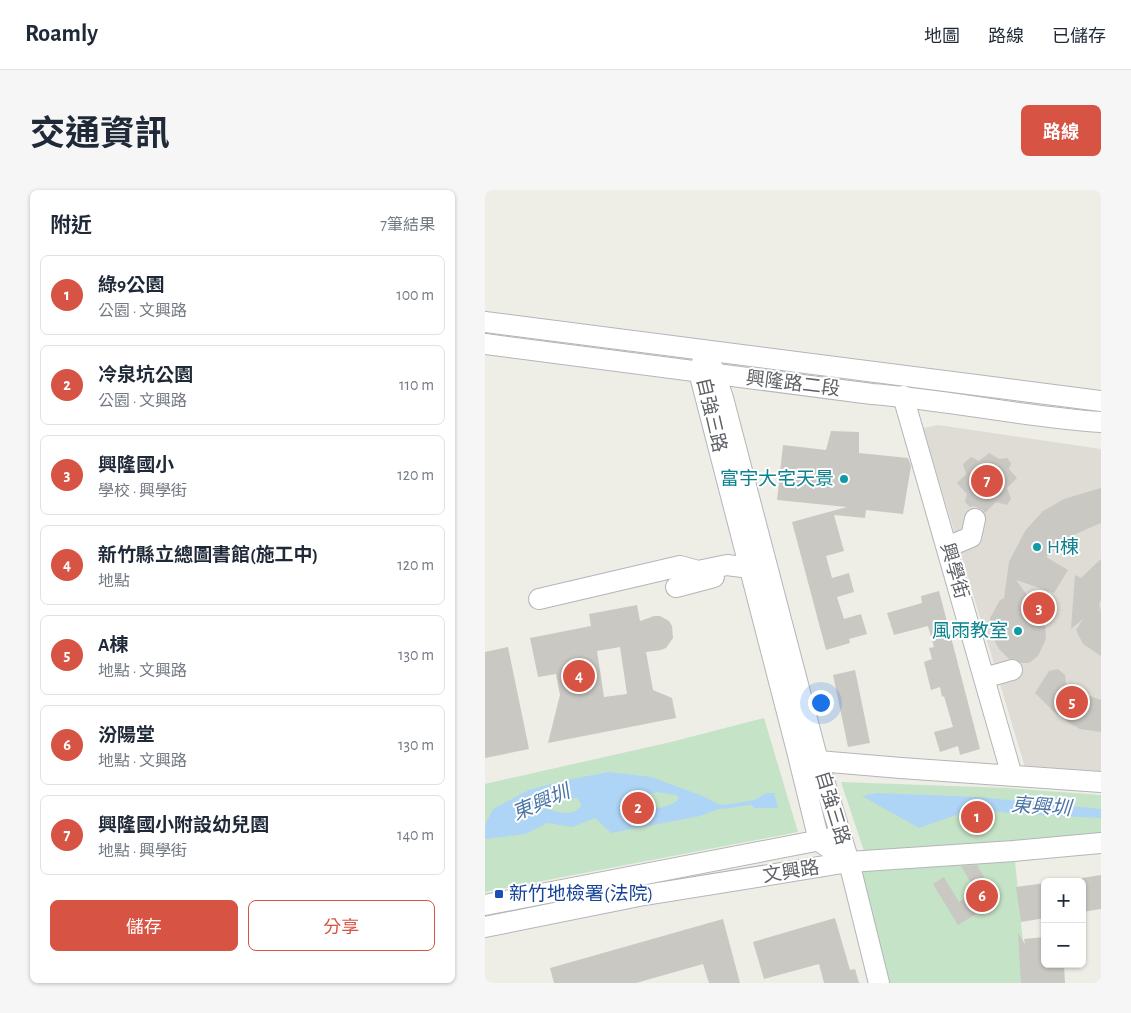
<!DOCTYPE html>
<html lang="zh-TW">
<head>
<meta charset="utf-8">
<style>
  body { margin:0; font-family:"Alegreya Sans","Noto Sans TC",sans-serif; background:#f6f6f7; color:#1f2937 }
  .controls { position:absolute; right:15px; bottom:15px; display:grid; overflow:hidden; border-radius:8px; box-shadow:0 1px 4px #0004 }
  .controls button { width:45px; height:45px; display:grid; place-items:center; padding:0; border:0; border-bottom:1px solid #e0e1e3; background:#fff; color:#1f2937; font:25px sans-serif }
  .you { position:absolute; left:335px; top:512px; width:18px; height:18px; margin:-12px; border:4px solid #fff; border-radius:50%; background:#1a73e8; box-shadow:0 0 0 8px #1a73e833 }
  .badge { display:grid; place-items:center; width:32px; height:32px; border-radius:50%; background:#d75343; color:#fff; font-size:16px; font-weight:700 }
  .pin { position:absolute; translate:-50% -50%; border:2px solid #fff; box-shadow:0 1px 5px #0006 }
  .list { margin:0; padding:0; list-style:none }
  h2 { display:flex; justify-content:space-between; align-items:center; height:65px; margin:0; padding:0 20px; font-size:21px }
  h2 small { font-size:16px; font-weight:400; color:#747a83 }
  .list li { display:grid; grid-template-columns:32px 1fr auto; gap:15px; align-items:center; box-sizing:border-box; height:80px; margin:0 10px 10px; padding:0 10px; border:1px solid #e0e1e3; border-radius:8px }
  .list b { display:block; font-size:19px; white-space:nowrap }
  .list p { margin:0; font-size:16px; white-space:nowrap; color:#747a83 }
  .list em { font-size:16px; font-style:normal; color:#747a83 }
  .actions { display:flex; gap:10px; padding:15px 20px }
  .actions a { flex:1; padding:11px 0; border:1px solid #d75343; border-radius:8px; text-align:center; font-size:18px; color:#d75343 }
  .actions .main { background:#d75343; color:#fff }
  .map { position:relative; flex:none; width:616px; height:793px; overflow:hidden; border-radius:8px }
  header { display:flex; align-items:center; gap:30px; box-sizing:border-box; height:70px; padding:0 25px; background:#fff; border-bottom:1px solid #e0e1e3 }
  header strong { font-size:24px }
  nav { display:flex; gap:28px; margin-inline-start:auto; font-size:18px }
  .intro { display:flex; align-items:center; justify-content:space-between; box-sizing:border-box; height:120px; padding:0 30px }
  h1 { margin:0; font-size:35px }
  .button { padding:12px 22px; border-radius:8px; background:#d75343; color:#fff; font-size:18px; font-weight:700 }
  main { display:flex; gap:30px; padding:0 30px }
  aside { flex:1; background:#fff; border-radius:8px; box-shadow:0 1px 4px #0004 }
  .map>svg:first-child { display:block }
  .education { fill:#dedcd4 }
  .green { fill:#c5e3c6 }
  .water { fill:#aed5f6; fill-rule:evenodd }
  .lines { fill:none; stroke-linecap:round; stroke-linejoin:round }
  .stream { stroke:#aed5f6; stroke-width:4 }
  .building { fill:#cac8c3; fill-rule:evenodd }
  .minor-casing { stroke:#b3b6b9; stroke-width:22 }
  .minor { stroke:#fff; stroke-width:20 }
  .culture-dot { fill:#0f9aa8; stroke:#fff; stroke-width:2 }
  .transit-dot { fill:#1a4fb4; stroke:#fff; stroke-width:2 }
  .labels { text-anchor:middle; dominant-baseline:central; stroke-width:4; stroke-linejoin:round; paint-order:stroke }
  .street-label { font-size:19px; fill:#5e6165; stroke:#fff }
  .culture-label { font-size:19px; fill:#0d838f; stroke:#fff; text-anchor:end }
  .transit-label { font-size:19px; fill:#164399; stroke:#fff; text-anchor:start }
  .water-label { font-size:20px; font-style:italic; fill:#4c76a6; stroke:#fff }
</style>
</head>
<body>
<header>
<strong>Roamly</strong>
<nav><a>地圖</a><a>路線</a><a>已儲存</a></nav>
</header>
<div class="intro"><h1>交通資訊</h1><a class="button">路線</a></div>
<main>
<aside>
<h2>附近<small>7筆結果</small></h2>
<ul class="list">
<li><span class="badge">1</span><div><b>綠9公園</b><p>公園 · 文興路</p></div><em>100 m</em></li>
<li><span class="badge">2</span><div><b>冷泉坑公園</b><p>公園 · 文興路</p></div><em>110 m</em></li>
<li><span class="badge">3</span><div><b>興隆國小</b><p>學校 · 興學街</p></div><em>120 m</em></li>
<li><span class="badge">4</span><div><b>新竹縣立總圖書館(施工中)</b><p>地點</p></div><em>120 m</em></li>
<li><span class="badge">5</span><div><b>A棟</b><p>地點 · 文興路</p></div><em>130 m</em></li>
<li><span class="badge">6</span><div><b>汾陽堂</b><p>地點 · 文興路</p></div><em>130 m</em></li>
<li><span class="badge">7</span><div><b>興隆國小附設幼兒園</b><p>地點 · 興學街</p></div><em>140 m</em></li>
</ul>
<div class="actions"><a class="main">儲存</a><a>分享</a></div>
</aside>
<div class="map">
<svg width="616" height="793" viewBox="0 0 616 793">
  <rect width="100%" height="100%" fill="#eeede6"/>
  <path class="education" d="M453 235 616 259V581L540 577 438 238Z"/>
  <g class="green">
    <path d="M279 528 313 642 0 702V594L186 552Z"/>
    <path d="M356 592 522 598 616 605V648L379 661Z"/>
    <path d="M529 661 542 793H394L364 672Z"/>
  </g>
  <g class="water">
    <path d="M124 582 166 587 220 607 239 617 215 626 126 643 110 628 87 637 63 633 40 644 0 649V635L8 619 44 600 77 591ZM172 602 191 605 194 608C185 622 152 619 137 618L145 610ZM92 608 97 615C88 627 76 623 63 619L62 615 67 611Z"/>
    <path d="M281 603H289L293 618H269L265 613Z"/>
    <path d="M392 603 492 607 616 619V628L536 624 488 619 434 638 377 606Z"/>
  </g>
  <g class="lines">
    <path class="stream" d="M235 616 239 617 270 612"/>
  </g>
  <g class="building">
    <path d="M346 241 374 242V263L423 268 426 276 418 324 381 320 380 328 349 325 359 361 341 366 347 388 364 383 369 402 352 407 359 429 376 424 382 444 364 449 365 453 341 460 307 332 362 317 292 310 298 255 341 260Z"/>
    <path d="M504 263 514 269 522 268 526 273 524 279 532 288 522 298 526 309 522 315 511 312 500 323 498 320 489 316 485 317 480 312 482 304 472 293 481 284 478 274 486 267 494 271Z"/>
    <path d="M616 298V333L584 347 561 367 583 380 569 403 531 390 556 424 560 436 561 449 553 466 544 473H536L530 469H524L514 459 507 446 505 428 515 410 519 408 524 372 540 341 558 321 579 309Z"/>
    <path d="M616 369V410L614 414 616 421V466L598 454 591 440 598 429 586 439 590 385 596 388Z"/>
    <path d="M454 401 495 559 475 565 473 556 455 562 449 542 468 537 459 506 457 507 455 497 446 500 439 472 447 469 444 458 449 457 443 436 409 445 402 423 437 413 436 406Z"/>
    <path d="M152 415 155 431 169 426H175L184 431 187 436 188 448 181 458 176 460 161 462 168 500 187 508 191 528 63 553 75 505 71 484 53 487 45 448 106 436 104 424ZM135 457 142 504 119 507 112 461Z"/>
    <path d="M23 457 44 559 0 568V462Z"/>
    <path d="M573 479 580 485 581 494 594 502 616 510V542L595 539 584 533 568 521 550 503 564 481Z"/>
    <path d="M370 480 385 553 363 557 348 485Z"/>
    <path d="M492 675 513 711 473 735 448 694 459 687 474 712 491 701 476 676Z"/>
    <path d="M616 685V719L597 722V688Z"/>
    <path d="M560 693V728L536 732 531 697Z"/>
    <path d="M350 728 365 780 370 779 374 793H339L334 774 279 789 268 752Z"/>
    <path d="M238 729 255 793H224L218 774 151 793H69L65 778Z"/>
    <path d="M533 743 540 754 539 749 560 747V774H579L580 793H536Z"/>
  </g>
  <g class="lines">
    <g class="minor-casing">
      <g id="minor">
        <path d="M0 132 616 211"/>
        <path d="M0 154 387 204C464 210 539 227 616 232"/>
        <path d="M418 206 525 579 523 585"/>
        <path d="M462 357 486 347 490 329"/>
        <path d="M191 397 229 387"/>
        <path d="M54 409 195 376 213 381 242 375 265 378"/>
        <path d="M499 488 527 480"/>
        <path d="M333 571 416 578 616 592"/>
        <path d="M364 672 334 651 312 561 214 182 221 161 230 184 238 208 333 571 364 672 394 793"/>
        <path d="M0 715 346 648"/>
        <path d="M0 737 154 706 364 672 529 661 616 653"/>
      </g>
    </g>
    <use href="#minor" class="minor"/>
  </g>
  <g class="culture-dot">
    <circle cx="359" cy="289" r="5"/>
    <circle cx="552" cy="357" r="5"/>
    <circle cx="533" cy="441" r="5"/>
  </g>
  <rect class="transit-dot" x="9" y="699" width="10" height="10" rx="2.5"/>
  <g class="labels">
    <g class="street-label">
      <text transform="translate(308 194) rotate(7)">興隆路二段</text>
      <text transform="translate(226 225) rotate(77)">自強三路</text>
      <text transform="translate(469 381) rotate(74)">興學街</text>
      <text transform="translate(347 618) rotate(73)">自強三路</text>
      <text transform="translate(306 682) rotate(-9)">文興路</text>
    </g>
    <g class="culture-label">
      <text x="349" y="289">富宇大宅天景</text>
      <text x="562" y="357" text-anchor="start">H棟</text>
      <text x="523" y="441">風雨教室</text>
    </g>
    <g class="transit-label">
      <text x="24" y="704">新竹地檢署(法院)</text>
    </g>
    <g class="water-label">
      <text transform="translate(56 613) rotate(-23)">東興圳</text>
      <text transform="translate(556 617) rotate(4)">東興圳</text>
    </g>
  </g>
</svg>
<div class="controls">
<button>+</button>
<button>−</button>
</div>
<div class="you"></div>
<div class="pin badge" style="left:492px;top:627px">1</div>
<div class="pin badge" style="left:153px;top:618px">2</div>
<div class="pin badge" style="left:554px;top:418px">3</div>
<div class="pin badge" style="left:94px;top:486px">4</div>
<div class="pin badge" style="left:587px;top:512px">5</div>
<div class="pin badge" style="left:497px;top:706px">6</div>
<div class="pin badge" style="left:502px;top:291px">7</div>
</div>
</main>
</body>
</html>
